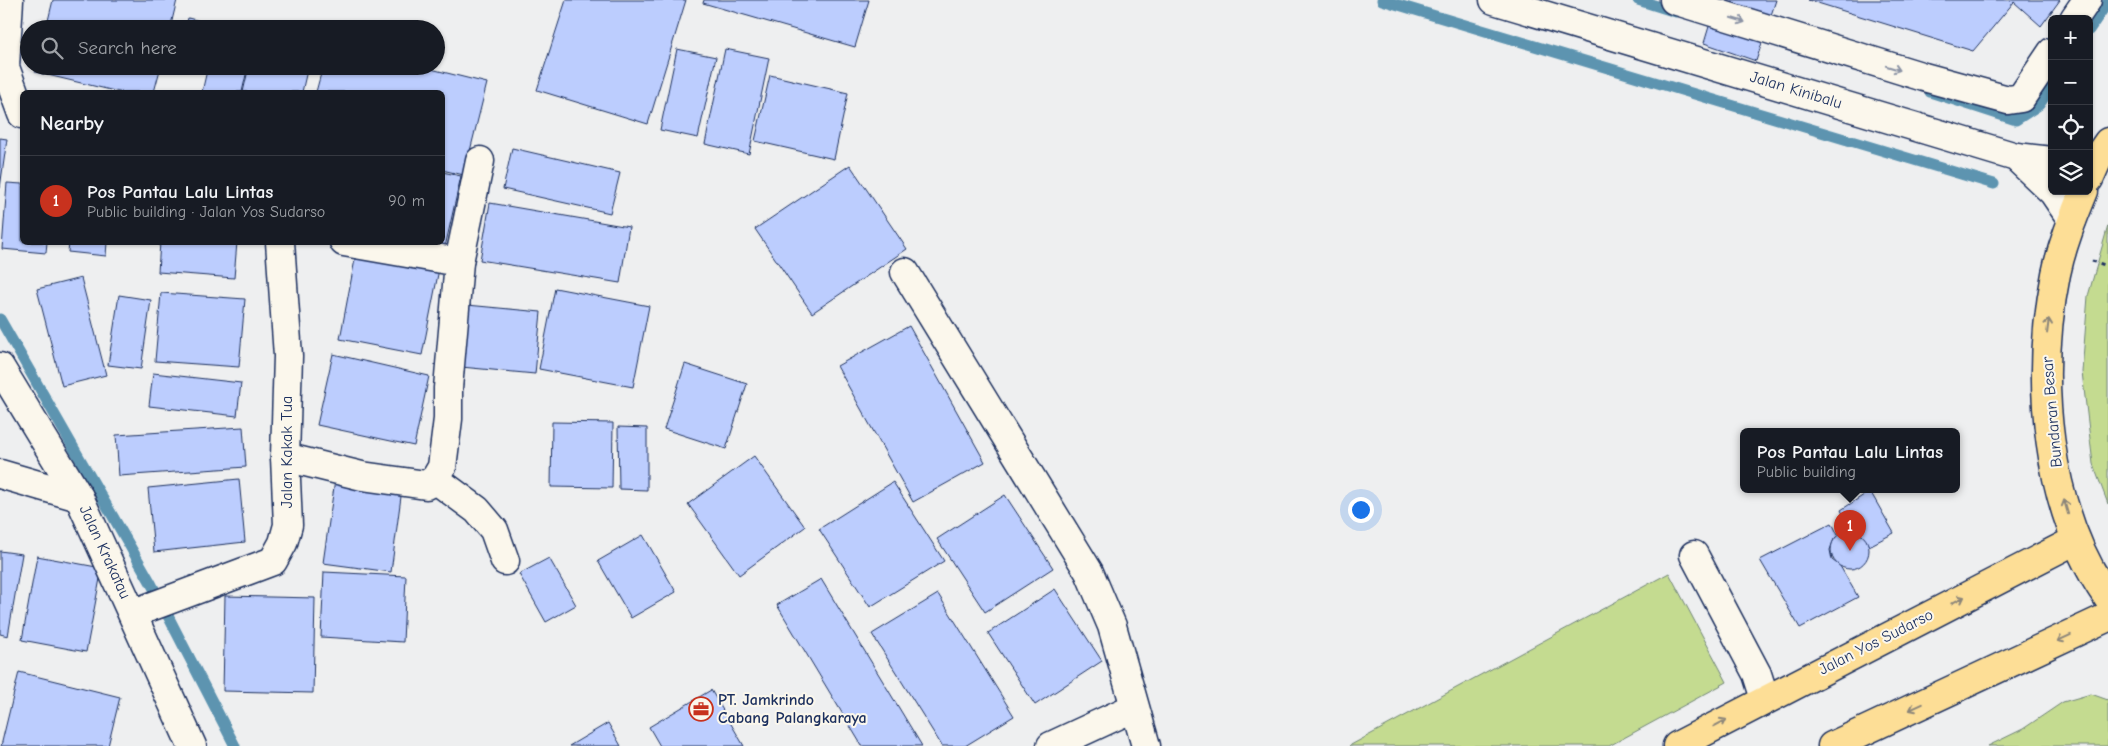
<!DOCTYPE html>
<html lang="en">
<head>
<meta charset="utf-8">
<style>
  body { margin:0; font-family:"Comic Neue",sans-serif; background:#20242c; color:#f1f3f6 }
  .controls { position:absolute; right:15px; top:15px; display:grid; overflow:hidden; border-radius:8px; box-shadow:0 1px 4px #0004 }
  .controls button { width:45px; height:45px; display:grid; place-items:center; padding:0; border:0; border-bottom:1px solid #363941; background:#171b24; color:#f1f3f6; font:25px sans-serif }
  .you { position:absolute; left:1360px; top:509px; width:18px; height:18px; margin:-12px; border:4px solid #fff; border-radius:50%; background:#1a73e8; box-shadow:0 0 0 8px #1a73e833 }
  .badge { display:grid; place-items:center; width:32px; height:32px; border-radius:50%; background:#c8321e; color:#fff; font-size:16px; font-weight:700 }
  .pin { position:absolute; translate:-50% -41px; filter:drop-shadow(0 1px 2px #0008) }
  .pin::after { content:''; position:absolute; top:26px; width:18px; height:15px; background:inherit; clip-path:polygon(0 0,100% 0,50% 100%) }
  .popup { position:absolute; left:1740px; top:428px; width:220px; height:65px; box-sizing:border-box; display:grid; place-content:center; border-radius:8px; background:#171b24; filter:drop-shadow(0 1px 4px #0005); font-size:16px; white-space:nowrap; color:#9ea1a6 }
  .popup b { font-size:19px; color:#f1f3f6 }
  .popup::after { content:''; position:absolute; left:50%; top:100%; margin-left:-10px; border:10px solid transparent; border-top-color:#171b24 }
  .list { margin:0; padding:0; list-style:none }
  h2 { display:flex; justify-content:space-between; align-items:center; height:65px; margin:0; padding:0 20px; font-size:21px }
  h2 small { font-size:16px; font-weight:400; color:#9ea1a6 }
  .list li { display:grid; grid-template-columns:32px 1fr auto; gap:15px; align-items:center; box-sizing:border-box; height:90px; padding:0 20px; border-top:1px solid #363941 }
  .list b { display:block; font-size:19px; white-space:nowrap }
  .list p { margin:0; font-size:16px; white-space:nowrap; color:#9ea1a6 }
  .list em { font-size:16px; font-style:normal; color:#9ea1a6 }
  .icon { flex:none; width:28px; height:28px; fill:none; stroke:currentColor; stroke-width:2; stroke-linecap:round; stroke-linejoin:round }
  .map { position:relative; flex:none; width:2108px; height:746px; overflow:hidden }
  .search { position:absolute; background:#171b24; box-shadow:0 1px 4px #0004; left:20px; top:20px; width:425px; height:55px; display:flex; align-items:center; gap:12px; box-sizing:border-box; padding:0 18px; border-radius:28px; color:#9ea1a6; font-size:19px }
  .panel { position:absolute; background:#171b24; box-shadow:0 1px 4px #0004; left:20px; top:90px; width:425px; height:155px; border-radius:8px }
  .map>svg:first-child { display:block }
  .green { fill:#c4db90; stroke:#708577 }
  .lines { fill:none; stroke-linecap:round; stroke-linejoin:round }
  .stream { stroke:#5d94b0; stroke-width:11 }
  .building { fill:#bccdfe; stroke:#1b2f5e }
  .minor-casing { stroke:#1b2f5e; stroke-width:31 }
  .major-casing { stroke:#1b2f5e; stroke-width:31 }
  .highway-casing { stroke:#1b2f5e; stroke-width:31 }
  .path { stroke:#1b2f5e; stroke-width:3; stroke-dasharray:4 4; stroke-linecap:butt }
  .minor { stroke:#fbf7ec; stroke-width:28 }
  .major { stroke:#fdde96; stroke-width:28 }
  .highway { stroke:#fdde96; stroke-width:28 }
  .oneway { stroke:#8b93a5 }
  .oneway2 { stroke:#8c867a }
  .labels { text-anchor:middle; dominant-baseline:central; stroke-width:4; stroke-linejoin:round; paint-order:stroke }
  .street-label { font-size:16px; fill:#1b2f5e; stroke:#fbf7ec }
  .poi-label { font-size:16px; font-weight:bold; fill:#1b2f5e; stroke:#fbf7ec; text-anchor:start }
</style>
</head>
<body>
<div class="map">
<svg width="2108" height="746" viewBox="0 0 2108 746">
  <rect width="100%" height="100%" fill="#eeeff0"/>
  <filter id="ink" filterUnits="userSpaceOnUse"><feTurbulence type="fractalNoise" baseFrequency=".02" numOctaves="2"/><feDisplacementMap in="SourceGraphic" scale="10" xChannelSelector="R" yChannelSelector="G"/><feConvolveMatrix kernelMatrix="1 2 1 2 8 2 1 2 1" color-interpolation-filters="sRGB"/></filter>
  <g filter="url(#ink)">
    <g class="green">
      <path d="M2108 226V504L2093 464 2082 372 2088 296Z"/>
      <path d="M1669 573 1727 682 1609 746H1349Z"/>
      <path d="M2091 694 2108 700V746H1988L2023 729 2063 702Z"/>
    </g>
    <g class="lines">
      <g class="stream">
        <path d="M1382 0 1994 184"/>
        <path d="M1638 0 1676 12"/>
        <path d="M2089 30 2108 2"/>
        <path d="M1930 92 2016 120 2039 105 2052 86"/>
        <path d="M0 319 151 583 235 746"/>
      </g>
    </g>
    <g class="building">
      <path d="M53 0H177L170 29H46Z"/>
      <path d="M566 0H686L648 124 537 90Z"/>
      <path d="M704 0H869L855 47 703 3Z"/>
      <path d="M1717 0H1776L1756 61 1704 43Z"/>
      <path d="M1808 0H2060L2041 26 2014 2 1973 51Z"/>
      <path d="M188 18 232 29H185Z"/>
      <path d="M677 49 716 57 698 138 660 130Z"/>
      <path d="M725 49 769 58 749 154 705 144Z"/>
      <path d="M37 66H161L154 92H119L35 72Z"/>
      <path d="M208 66H248L242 92H202Z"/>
      <path d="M249 66H308L302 92H243Z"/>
      <path d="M323 66H419L487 83 464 175 442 170V92H316Z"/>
      <path d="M770 75 848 93 834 159 755 141Z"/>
      <path d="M0 138 7 139 0 188Z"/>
      <path d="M512 148 620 173 610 213 503 189Z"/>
      <path d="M850 165 907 249 812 313 755 229Z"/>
      <path d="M442 172 461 176 445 247 426 242H442Z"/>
      <path d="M7 183 22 184V242H47L46 253 2 249Z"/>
      <path d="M490 203 629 227 620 283 480 260Z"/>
      <path d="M69 242H107L106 256 68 252Z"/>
      <path d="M160 242H237L234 278 158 272Z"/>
      <path d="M356 254 439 269 422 355 340 339Z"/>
      <path d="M81 278 106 375 62 386 37 289Z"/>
      <path d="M555 288 649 306 633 387 539 369Z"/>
      <path d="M161 293 245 299 239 367 155 361Z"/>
      <path d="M119 295 151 300 141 369 108 365Z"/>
      <path d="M467 305 541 312 535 374 461 367Z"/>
      <path d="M909 326 985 462 913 502 837 366Z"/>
      <path d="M333 354 429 376 414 446 317 425Z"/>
      <path d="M685 364 747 384 726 449 664 429Z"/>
      <path d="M153 373 241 383 237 416 149 406Z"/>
      <path d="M552 422 613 423 612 488 551 487Z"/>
      <path d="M243 427 246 467 119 476 116 435Z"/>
      <path d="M618 427 647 428V490L619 489Z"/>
      <path d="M754 456 805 527 739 575 688 504Z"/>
      <path d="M239 479 245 542 154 552 148 488Z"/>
      <path d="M335 480 402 489 391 572 323 563Z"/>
      <path d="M893 482 944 561 870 607 819 529Z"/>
      <path d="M1870 491 1894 533 1869 546 1862 535 1851 531 1841 510Z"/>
      <path d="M1005 495 1053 568 985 612 937 539Z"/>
      <path d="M1832 523 1838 535 1834 539 1830 550 1832 560 1840 566 1858 597 1800 628 1760 560Z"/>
      <circle cx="1850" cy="550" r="19"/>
      <path d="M643 535 676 592 631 618 598 561Z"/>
      <path d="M0 551 22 554 8 636 0 634Z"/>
      <path d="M37 556 102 568 86 652 22 640Z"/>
      <path d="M549 558 576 605 546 622 519 574Z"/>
      <path d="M324 572 406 576 403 642 321 637Z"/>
      <path d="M821 579 922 746H862L777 605Z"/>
      <path d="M1055 589 1102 661 1035 705 988 633Z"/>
      <path d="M938 594 1014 716 965 746H942L872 634Z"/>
      <path d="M225 596 315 598 313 693 223 691Z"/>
      <path d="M19 672 120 697 108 746H1Z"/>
      <path d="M711 690 744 746H660L649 727Z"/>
      <path d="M608 723 621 746H569Z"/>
    </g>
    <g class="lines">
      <g class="minor-casing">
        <g id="minor">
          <path d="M9 0 5 67 22 114"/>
          <path d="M1494 0 2016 157 2053 192 2072 220"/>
          <path d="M1674 0 1924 77 2008 100 2021 98 2052 52"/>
          <path d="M2074 19 2087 0"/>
          <path d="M2016 157 2052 161"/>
          <path d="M459 262 480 161"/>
          <path d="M905 272 1089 572 1112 626 1146 746"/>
          <path d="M0 367 79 497 192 746"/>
          <path d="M285 457 362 476 426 485 435 479 442 467 448 419V388L459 262 344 242"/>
          <path d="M0 474 79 497"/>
          <path d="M435 479 477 510 494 530 505 561"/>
          <path d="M1694 555 1757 674 1765 699"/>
          <path d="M134 613 273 561 283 543 288 525 285 457 288 356 280 242"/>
          <path d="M1051 746 1133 708"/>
        </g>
      </g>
      <g class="major-casing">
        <g id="major">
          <path d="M1677 746 2076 540"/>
          <path d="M1832 746 2108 617"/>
        </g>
      </g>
      <g class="highway-casing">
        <g id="highway">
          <path d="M2089 179 2101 152 2108 142"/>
          <path d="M2084 191C2073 218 2062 245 2056 274 2035 378 2045 508 2108 598"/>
        </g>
      </g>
      <path class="path" d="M2092 261 2108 266"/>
      <use href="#minor" class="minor"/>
      <use href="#major" class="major"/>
      <use href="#highway" class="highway"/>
    </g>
    <defs><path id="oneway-shaft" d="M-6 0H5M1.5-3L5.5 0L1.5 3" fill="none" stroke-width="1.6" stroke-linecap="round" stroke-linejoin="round" transform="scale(1.25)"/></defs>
    <g class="oneway">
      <use href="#oneway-shaft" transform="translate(1738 20) rotate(17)"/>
      <use href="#oneway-shaft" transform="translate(1893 68) rotate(17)"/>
    </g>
    <g class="oneway2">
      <use href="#oneway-shaft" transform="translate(2048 326) rotate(-83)"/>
      <use href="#oneway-shaft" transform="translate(2066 507) rotate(-106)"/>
      <use href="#oneway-shaft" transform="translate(1958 600) rotate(-27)"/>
      <use href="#oneway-shaft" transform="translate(2064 638) rotate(155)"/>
      <use href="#oneway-shaft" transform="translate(1916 707) rotate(155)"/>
      <use href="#oneway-shaft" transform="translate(1720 723) rotate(-28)"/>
    </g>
  </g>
  <defs>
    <g id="office-ring" transform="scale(1.25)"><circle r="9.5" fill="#fbf7ec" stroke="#c8321e" stroke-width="1.5"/><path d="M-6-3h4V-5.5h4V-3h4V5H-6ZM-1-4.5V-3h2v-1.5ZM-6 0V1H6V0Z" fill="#c8321e"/></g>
  </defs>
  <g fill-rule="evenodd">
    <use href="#office-ring" x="701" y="709"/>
  </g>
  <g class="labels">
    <g class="street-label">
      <text transform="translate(1796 90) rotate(17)">Jalan Kinibalu</text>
      <text transform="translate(2052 412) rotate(-95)">Bundaran Besar</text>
      <text transform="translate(287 452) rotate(-90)">Jalan Kakak Tua</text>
      <text transform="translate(105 552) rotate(65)">Jalan Krakatau</text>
      <text transform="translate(1876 642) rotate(-27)">Jalan Yos Sudarso</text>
    </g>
    <g class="poi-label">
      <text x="718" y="700">PT. Jamkrindo<tspan x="718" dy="18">Cabang Palangkaraya</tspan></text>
    </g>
  </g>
</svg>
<div class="controls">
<button>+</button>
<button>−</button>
<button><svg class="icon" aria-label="locate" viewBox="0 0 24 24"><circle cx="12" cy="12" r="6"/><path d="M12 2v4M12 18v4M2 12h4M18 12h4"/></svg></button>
<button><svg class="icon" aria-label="layers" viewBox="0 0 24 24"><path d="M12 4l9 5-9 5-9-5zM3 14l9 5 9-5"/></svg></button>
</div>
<div class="you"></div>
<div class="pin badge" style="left:1850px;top:551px">1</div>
<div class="popup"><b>Pos Pantau Lalu Lintas</b>Public building</div>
<div class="search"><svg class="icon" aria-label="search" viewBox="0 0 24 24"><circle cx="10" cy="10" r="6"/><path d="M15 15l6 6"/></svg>Search here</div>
<section class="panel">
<h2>Nearby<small></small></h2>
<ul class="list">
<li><span class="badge">1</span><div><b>Pos Pantau Lalu Lintas</b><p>Public building · Jalan Yos Sudarso</p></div><em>90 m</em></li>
</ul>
</section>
</div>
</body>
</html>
